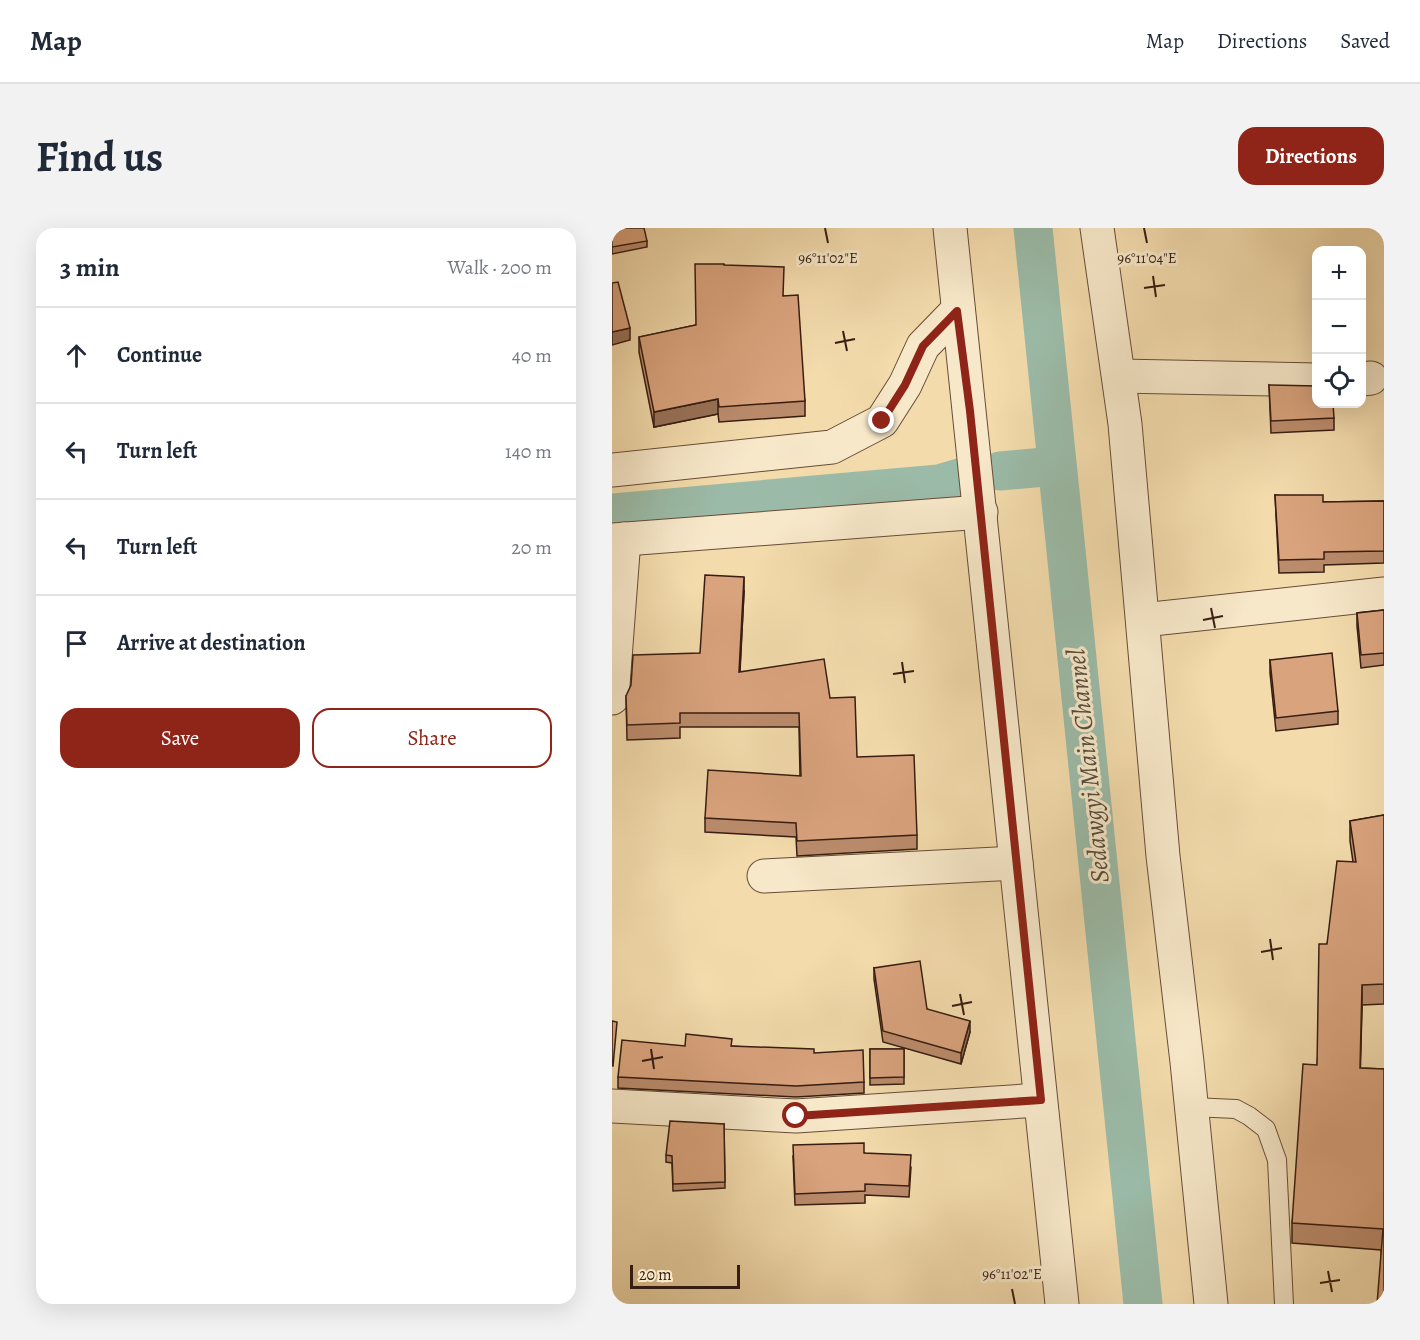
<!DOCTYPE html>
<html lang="en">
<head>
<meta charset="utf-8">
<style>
  body { margin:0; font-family:Alegreya,serif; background:#f2f2f3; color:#1f2937 }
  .controls { position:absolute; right:18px; top:18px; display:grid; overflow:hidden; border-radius:12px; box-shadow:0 6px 24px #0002 }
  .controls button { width:54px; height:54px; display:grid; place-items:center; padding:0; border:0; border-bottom:2px solid #e0e1e3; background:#fff; color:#1f2937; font:30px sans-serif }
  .scale { position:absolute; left:18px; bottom:15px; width:110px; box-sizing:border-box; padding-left:6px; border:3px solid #371d12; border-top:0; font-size:16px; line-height:21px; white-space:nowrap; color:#371d12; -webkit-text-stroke:4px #f7e8c9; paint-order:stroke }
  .stop { position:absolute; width:18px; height:18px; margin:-14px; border:4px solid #8f2418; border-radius:50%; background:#fff }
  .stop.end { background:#8f2418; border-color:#fff; box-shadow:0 2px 6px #0008 }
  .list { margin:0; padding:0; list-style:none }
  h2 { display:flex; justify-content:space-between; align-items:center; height:78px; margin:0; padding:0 24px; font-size:26px }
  h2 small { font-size:20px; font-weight:400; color:#747a83 }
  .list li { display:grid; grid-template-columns:39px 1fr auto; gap:18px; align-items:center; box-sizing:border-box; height:96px; padding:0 24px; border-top:2px solid #e0e1e3 }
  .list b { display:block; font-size:22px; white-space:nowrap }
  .list em { font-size:20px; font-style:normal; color:#747a83 }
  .actions { display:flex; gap:12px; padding:18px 24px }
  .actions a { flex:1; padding:14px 0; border:2px solid #8f2418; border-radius:18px; text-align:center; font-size:21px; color:#8f2418 }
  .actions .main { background:#8f2418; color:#fff }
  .icon { flex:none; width:33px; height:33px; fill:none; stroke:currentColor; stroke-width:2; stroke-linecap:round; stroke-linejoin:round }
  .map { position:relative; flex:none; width:772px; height:1076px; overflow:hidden; border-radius:18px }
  header { display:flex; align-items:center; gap:36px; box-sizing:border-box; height:84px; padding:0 30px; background:#fff; border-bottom:2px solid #e0e1e3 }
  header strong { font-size:28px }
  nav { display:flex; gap:33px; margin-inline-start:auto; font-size:21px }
  .intro { display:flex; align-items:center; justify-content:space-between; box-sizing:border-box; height:144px; padding:0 36px }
  h1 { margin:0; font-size:42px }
  .button { padding:15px 27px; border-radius:18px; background:#8f2418; color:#fff; font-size:21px; font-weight:700 }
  main { display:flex; gap:36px; padding:0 36px }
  aside { flex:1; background:#fff; border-radius:18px; box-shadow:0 6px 24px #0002 }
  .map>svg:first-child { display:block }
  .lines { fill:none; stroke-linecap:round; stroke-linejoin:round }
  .canal { stroke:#9bbba8; stroke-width:39 }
  .lane-casing { stroke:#664c38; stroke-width:20 }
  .street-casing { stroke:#664c38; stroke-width:35 }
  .lane { stroke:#f7e8c9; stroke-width:18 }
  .street { stroke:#f7e8c9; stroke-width:33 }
  .wall { fill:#bb8c6c; stroke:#371d12; stroke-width:1.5 }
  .shaded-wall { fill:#987258; stroke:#371d12; stroke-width:1.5 }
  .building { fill:#d9a37d; stroke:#371d12; stroke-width:1.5 }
  .route { stroke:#8f2418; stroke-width:8 }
  .ticks { fill:none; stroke:#371d12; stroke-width:2 }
  .labels { text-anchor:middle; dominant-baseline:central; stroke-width:6; stroke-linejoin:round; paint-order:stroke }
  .water-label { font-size:26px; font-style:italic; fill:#554c3f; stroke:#f7e8c9 }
  .ticks-label { font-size:15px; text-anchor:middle; fill:#371d12; stroke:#f7e8c9; stroke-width:6; stroke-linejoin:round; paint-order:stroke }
</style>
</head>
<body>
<header>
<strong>Map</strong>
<nav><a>Map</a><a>Directions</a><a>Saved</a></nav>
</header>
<div class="intro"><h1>Find us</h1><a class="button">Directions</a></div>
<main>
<aside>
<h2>3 min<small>Walk · 200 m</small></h2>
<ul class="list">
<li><svg class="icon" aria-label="ahead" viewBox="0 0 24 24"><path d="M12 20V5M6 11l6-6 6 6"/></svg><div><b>Continue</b></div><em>40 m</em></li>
<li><svg class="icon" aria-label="left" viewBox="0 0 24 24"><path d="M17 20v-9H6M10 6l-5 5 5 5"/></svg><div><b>Turn left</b></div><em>140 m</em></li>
<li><svg class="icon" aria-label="left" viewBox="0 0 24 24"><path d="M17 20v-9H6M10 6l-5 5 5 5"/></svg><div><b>Turn left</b></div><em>20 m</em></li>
<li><svg class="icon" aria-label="arrive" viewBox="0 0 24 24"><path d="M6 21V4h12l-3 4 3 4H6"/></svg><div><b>Arrive at destination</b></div></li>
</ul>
<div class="actions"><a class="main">Save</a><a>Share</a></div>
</aside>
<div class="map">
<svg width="772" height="1076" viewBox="0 0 772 1076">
  <rect width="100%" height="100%" fill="#f3dbac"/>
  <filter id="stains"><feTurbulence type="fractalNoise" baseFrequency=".00333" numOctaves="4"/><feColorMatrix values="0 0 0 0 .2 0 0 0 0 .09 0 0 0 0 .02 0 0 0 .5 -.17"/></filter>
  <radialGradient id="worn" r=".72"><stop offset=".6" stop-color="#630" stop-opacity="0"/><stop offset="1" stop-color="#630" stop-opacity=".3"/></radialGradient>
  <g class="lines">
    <g class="canal">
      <path d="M421 0 531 1076"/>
      <path d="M388 243 444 238"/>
      <path d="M0 285 327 256 351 249"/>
    </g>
    <g class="lane-casing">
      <path id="lane" d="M580 879 624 881 637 888 654 901 665 932 672 1076"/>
    </g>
    <g class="street-casing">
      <g id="street">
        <path d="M338 0 450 1076"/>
        <path d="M485 0 513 196 551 628 575 834 599 1076"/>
        <path d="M507 148 704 152"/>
        <path d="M750 151 759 150"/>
        <path d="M0 242 220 219 270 193 293 157 311 118 345 83"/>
        <path d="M0 312 369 284"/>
        <path d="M531 392 772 366"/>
        <path d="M0 470 12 311"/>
        <path d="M152 648 404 635"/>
        <path d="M0 878 184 888 428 872"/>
      </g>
    </g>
    <use href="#lane" class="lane"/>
    <use href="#street" class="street"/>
  </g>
  <g class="wall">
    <path d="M0 0 35 13V19L0 26Z"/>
    <path d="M112 37 172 68 193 173V188L107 194 106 186 42 199 27 124V109L84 97Z"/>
    <path d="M657 157 722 190V202L659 205Z"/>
    <path d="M663 267 711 274 772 273V335L712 337V344L667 345Z"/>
    <path d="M132 364 128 444 218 470 245 529 305 607V621L185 628 184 609 93 604V590L188 548 187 499H68V510L15 512 14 468 88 425Z"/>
    <path d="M772 382V437L749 440 745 398V385Z"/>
    <path d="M658 432 726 483V496L664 503 658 445Z"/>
    <path d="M772 587V776L750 777 748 840 772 841V1076L769 1022 680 1015V995L705 837 715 716 741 634 738 613V593Z"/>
    <path d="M262 740 315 781 358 804 349 836 271 814 262 751Z"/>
    <path d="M73 818H120L202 825 252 854V865L184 869 6 860V849Z"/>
    <path d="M258 821H292V856L258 857Z"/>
    <path d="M112 896 113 960 61 963 60 935 54 934V927Z"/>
    <path d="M252 925 299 939 297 969 253 967V975L183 977 181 928Z"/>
  </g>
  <g class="shaded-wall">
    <path d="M18 100V112L0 117V104Z"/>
    <path d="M106 171V186L42 199V184Z"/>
    <path d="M132 349V364L127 458V444Z"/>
    <path d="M750 757V777L748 860V840Z"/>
    <path d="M358 793V804L349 836V825Z"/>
  </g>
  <g class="building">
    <path d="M0 0H32L35 13 0 19Z"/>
    <path d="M83 36H112V37L172 39 171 68 186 67 193 173 107 179 106 171 42 184 27 109 84 97Z"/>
    <path d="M6 54 18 100 0 104V55Z"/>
    <path d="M657 157 705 158V176H721L722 190 659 193Z"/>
    <path d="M663 267H711V274L772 273V323L712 324V331L667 332Z"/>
    <path d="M93 347 132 349 127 444 212 431 218 470 243 469 245 529 302 527 305 607 185 613 184 595 93 590 96 542 189 548 187 485H68V495L15 497 14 468 19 457 21 427 88 425Z"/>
    <path d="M772 382V425L749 427 745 385Z"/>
    <path d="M720 425 726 483 664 490 658 432Z"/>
    <path d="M772 587V756L750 757 748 840 772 841V1076H765L771 1001 680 995 691 836 705 837 707 716H715L725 633 744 634 738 593Z"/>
    <path d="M308 733 315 781 358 793 349 825 271 803 262 740Z"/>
    <path d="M0 793 5 794 1 838H0Z"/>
    <path d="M74 806 120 811 119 818 202 821V825L251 822 252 854 184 858 6 849 10 812 73 818Z"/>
    <path d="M258 821H292V849L258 850Z"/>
    <path d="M58 893 112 896 113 954 61 956 60 928 54 927Z"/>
    <path d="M252 915V925L299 927 297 958 253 956V963L183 966 181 917Z"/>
  </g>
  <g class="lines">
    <path class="route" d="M184 888 429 872 358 183 345 83 311 118 293 157 270 193"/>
  </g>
  <path class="ticks" d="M213 0 216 15M532 0 535 15M541 48 544 69M532 60 553 57M231 103 235 123M223 115 243 111M599 380 603 400M591 392 611 388M290 434 293 455M281 446 302 443M658 711 661 732M649 724 670 720M348 766 352 787M340 778 360 774M39 821 42 841M30 833 51 829M716 1043 720 1064M708 1055 728 1052M400 1061 403 1076"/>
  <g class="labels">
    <g class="water-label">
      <text transform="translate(476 538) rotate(-96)">Sedawgyi Main Channel</text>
    </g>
  </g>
  <g class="ticks-label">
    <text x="216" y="35">96°11'02"E</text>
    <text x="535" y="35">96°11'04"E</text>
    <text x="400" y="1051">96°11'02"E</text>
  </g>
  <rect width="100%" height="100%" filter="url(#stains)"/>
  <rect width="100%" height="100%" fill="url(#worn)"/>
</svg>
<div class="controls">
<button>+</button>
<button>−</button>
<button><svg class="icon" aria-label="locate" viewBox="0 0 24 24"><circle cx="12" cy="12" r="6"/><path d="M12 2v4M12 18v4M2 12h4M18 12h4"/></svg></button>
</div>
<div class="scale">20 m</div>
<div class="stop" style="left:184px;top:888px"></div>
<div class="stop end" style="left:270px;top:193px"></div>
</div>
</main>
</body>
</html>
